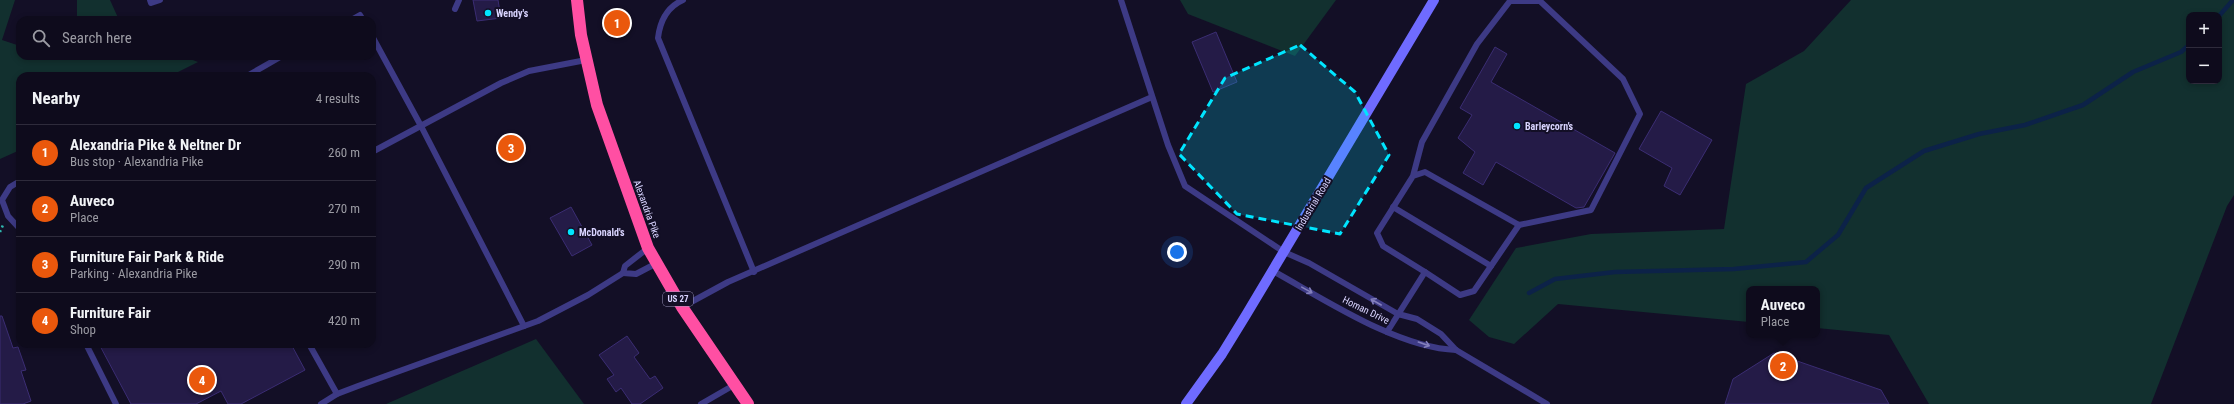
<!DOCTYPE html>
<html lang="en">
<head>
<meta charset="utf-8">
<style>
  body { margin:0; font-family:"Roboto Condensed",sans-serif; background:#171425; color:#f1f3f6 }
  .controls { position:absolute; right:12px; top:12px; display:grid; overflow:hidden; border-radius:8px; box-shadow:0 2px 6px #0003 }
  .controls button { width:36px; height:36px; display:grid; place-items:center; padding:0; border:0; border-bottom:1px solid #2e2b3b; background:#0e0b1c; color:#f1f3f6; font:20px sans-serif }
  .you { position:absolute; left:1177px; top:252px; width:14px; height:14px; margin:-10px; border:3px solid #fff; border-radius:50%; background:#1a73e8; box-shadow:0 0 0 6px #1a73e833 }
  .badge { display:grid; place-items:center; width:26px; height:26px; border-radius:50%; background:#ea580c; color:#fff; font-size:13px; font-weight:700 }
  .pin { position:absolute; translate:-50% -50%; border:2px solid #fff; box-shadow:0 1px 4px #0006 }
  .popup { position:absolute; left:1746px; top:286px; width:74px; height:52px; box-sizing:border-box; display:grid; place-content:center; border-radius:8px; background:#0e0b1c; filter:drop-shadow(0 1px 3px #0005); font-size:13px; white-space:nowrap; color:#9b9ba3 }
  .popup b { font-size:15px; color:#f1f3f6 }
  .popup::after { content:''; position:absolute; left:50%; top:100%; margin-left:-8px; border:8px solid transparent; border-top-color:#0e0b1c }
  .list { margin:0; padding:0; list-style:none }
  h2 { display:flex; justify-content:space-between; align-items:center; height:52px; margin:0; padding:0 16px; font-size:17px }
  h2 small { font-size:13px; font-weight:400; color:#9b9ba3 }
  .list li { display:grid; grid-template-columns:26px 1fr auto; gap:12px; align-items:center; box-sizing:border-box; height:56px; padding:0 16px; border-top:1px solid #2e2b3b }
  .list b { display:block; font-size:15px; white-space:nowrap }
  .list p { margin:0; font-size:13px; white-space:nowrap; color:#9b9ba3 }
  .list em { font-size:13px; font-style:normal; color:#9b9ba3 }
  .icon { flex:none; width:22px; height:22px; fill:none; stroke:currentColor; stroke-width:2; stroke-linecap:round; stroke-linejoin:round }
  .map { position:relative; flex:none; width:2234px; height:404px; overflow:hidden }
  .search { position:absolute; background:#0e0b1c; box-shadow:0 2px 6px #0003; left:16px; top:16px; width:360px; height:44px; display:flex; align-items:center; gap:10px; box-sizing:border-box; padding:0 14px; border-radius:12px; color:#9b9ba3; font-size:15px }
  .panel { position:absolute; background:#0e0b1c; box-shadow:0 2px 6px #0003; left:16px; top:72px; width:360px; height:276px; border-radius:12px }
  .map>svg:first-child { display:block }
  .green { fill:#12302f; fill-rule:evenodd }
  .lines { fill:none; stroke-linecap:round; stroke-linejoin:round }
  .stream { stroke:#0c2248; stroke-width:4.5 }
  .building { fill:#241b47; stroke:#3b2d73 }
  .path { stroke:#2fb8b0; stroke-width:2.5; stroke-dasharray:2 3; stroke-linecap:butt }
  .lane { stroke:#3d3a85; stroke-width:6 }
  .secondary { stroke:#6f6bff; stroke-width:10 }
  .highway { stroke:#ff4fa3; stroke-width:12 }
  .oneway { stroke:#837fbc }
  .marked { fill:#00e5ff; fill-opacity:0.2; stroke:#00e5ff; stroke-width:3; stroke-dasharray:8 5; stroke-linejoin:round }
  .poi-dot { fill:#00e5ff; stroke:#130f26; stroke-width:1.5 }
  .labels { text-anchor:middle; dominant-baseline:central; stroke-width:4; stroke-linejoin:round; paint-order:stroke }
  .shield { fill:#130f26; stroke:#9e99be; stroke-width:1 }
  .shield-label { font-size:9px; font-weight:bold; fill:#d9d4ff }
  .poi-label { font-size:10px; font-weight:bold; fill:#d9d4ff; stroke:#130f26; text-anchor:start }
  .street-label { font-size:10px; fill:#d9d4ff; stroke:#130f26 }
</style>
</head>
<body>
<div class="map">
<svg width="2234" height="404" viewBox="0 0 2234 404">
  <rect width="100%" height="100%" fill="#130f26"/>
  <g class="green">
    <path d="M0 0H15L2 40 20 46V56H182L198 62 170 76H20V150L0 159Z"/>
    <path d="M77 0H110L119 20H77Z"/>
    <path d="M1180 0H1336L1295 56 1188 14Z"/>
    <path d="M1851 0H2234V195L2227 206 2151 404H1929L1889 335 1817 328V289H1749V322L1558 304 1514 344 1489 337 1469 320 1516 248 1591 234 1724 229 1746 84 1804 51ZM2189 15H2219V81H2189Z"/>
    <path d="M536 339 584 404H386Z"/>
  </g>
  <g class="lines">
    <g class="stream">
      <path d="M2219 16 2233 0"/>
      <path d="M1529 293 1555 279 1615 272 1734 269 1806 262 1838 235 1866 188 1924 151 1979 134 2025 125 2083 105 2133 72 2181 52 2189 45"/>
    </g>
  </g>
  <g class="building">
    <path d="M473 0H498L501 18 477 21Z"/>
    <path d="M1216 32 1237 82 1213 92 1192 42Z"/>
    <path d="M1495 47 1507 54 1491 82 1615 153 1584 207 1576 208 1496 162 1483 185 1463 173 1475 152 1458 138 1472 115 1460 108Z"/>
    <path d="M1661 111 1712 140 1680 195 1664 186 1672 168 1639 149Z"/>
    <path d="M571 207 592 245 572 256 550 218Z"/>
    <path d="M0 316H2L13 348 18 347 26 370 21 371 31 401 23 404H0Z"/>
    <path d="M627 336 639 353 634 357 650 379 655 376 663 388 640 404H632L621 388 616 392 607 379 614 375 599 355Z"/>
    <path d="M99 344H291L305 370 241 404H228L221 391 196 404H131Z"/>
    <path d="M1774 353 1881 390 1889 404H1725L1733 379Z"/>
  </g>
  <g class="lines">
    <path class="path" d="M0 232 3 225"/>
    <g class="lane">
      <path d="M150 0 151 3 160 0"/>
      <path d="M683 0C667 7 660 21 658 38L754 272"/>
      <path d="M1121 0 1168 145 1185 186 1284 252 1309 263 1398 314 1417 319 1441 334 1456 350 1547 404"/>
      <path d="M455 9 459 0"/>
      <path d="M351 20 360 15 363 20"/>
      <path d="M372 36 421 126 524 326"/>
      <path d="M247 76 282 56"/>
      <path d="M372 152 501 83 529 71 586 60"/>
      <path d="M20 181 10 187 2 200 8 216 20 229"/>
      <path d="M1393 207 1491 266"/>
      <path d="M648 248 625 266 623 273 636 274 657 263"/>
      <path d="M1273 271C1324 299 1397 348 1456 350"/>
      <path d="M1425 272 1460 295 1474 291 1519 225"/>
      <path d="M682 307 728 282 1152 97"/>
      <path d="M1387 332 1425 272 1383 246 1377 233 1413 176 1425 172 1519 225 1591 210 1640 114 1623 79 1540 1H1510L1477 44 1422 142 1413 176"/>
      <path d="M86 344 116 404"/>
      <path d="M309 344 337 394"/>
      <path d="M321 404 337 394 358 386 538 321 588 295 623 273"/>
      <path d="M701 404 734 385"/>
    </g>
    <path class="secondary" d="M1186 404 1222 354 1246 315 1434 0"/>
    <path class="highway" d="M577 0 581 35 597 105 648 248 682 307 748 404"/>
  </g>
  <defs><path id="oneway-shaft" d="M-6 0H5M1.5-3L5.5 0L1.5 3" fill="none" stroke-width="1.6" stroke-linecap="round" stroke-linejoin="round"/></defs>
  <g class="oneway">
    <use href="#oneway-shaft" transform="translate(1307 290) rotate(29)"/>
    <use href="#oneway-shaft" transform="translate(1376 302) rotate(-150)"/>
    <use href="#oneway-shaft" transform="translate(1424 344) rotate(19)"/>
  </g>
  <path class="marked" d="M1300 45 1355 92 1389 155 1340 234 1237 214 1179 154 1225 78Z"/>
  <g class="poi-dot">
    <circle cx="488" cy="13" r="4"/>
    <circle cx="1517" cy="126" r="4"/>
    <circle cx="571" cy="232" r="4"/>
  </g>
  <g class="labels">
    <rect class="shield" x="663" y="292" width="30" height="14" rx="3"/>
    <g class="shield-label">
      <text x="678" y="299">US 27</text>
    </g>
    <g class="poi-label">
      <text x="496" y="13">Wendy's</text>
      <text x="1525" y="126">Barleycorn’s</text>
      <text x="579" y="232">McDonald's</text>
    </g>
    <g class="street-label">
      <text transform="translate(1313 204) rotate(-59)">Industrial Road</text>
      <text transform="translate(647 209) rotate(70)">Alexandria Pike</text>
      <text transform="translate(1366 310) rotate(26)">Homan Drive</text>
    </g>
  </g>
</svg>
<div class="controls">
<button>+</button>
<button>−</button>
</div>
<div class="you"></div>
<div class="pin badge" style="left:617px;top:23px">1</div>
<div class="pin badge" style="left:1783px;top:366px">2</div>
<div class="popup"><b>Auveco</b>Place</div>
<div class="pin badge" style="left:511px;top:148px">3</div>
<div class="pin badge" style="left:202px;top:380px">4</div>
<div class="search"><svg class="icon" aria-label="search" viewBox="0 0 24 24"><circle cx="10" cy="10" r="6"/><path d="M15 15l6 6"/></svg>Search here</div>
<section class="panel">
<h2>Nearby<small>4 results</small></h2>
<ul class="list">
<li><span class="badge">1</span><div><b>Alexandria Pike &amp; Neltner Dr</b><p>Bus stop · Alexandria Pike</p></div><em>260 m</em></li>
<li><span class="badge">2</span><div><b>Auveco</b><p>Place</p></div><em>270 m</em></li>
<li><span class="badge">3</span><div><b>Furniture Fair Park &amp; Ride</b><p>Parking · Alexandria Pike</p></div><em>290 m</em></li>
<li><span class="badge">4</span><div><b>Furniture Fair</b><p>Shop</p></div><em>420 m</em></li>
</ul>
</section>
</div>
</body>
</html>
